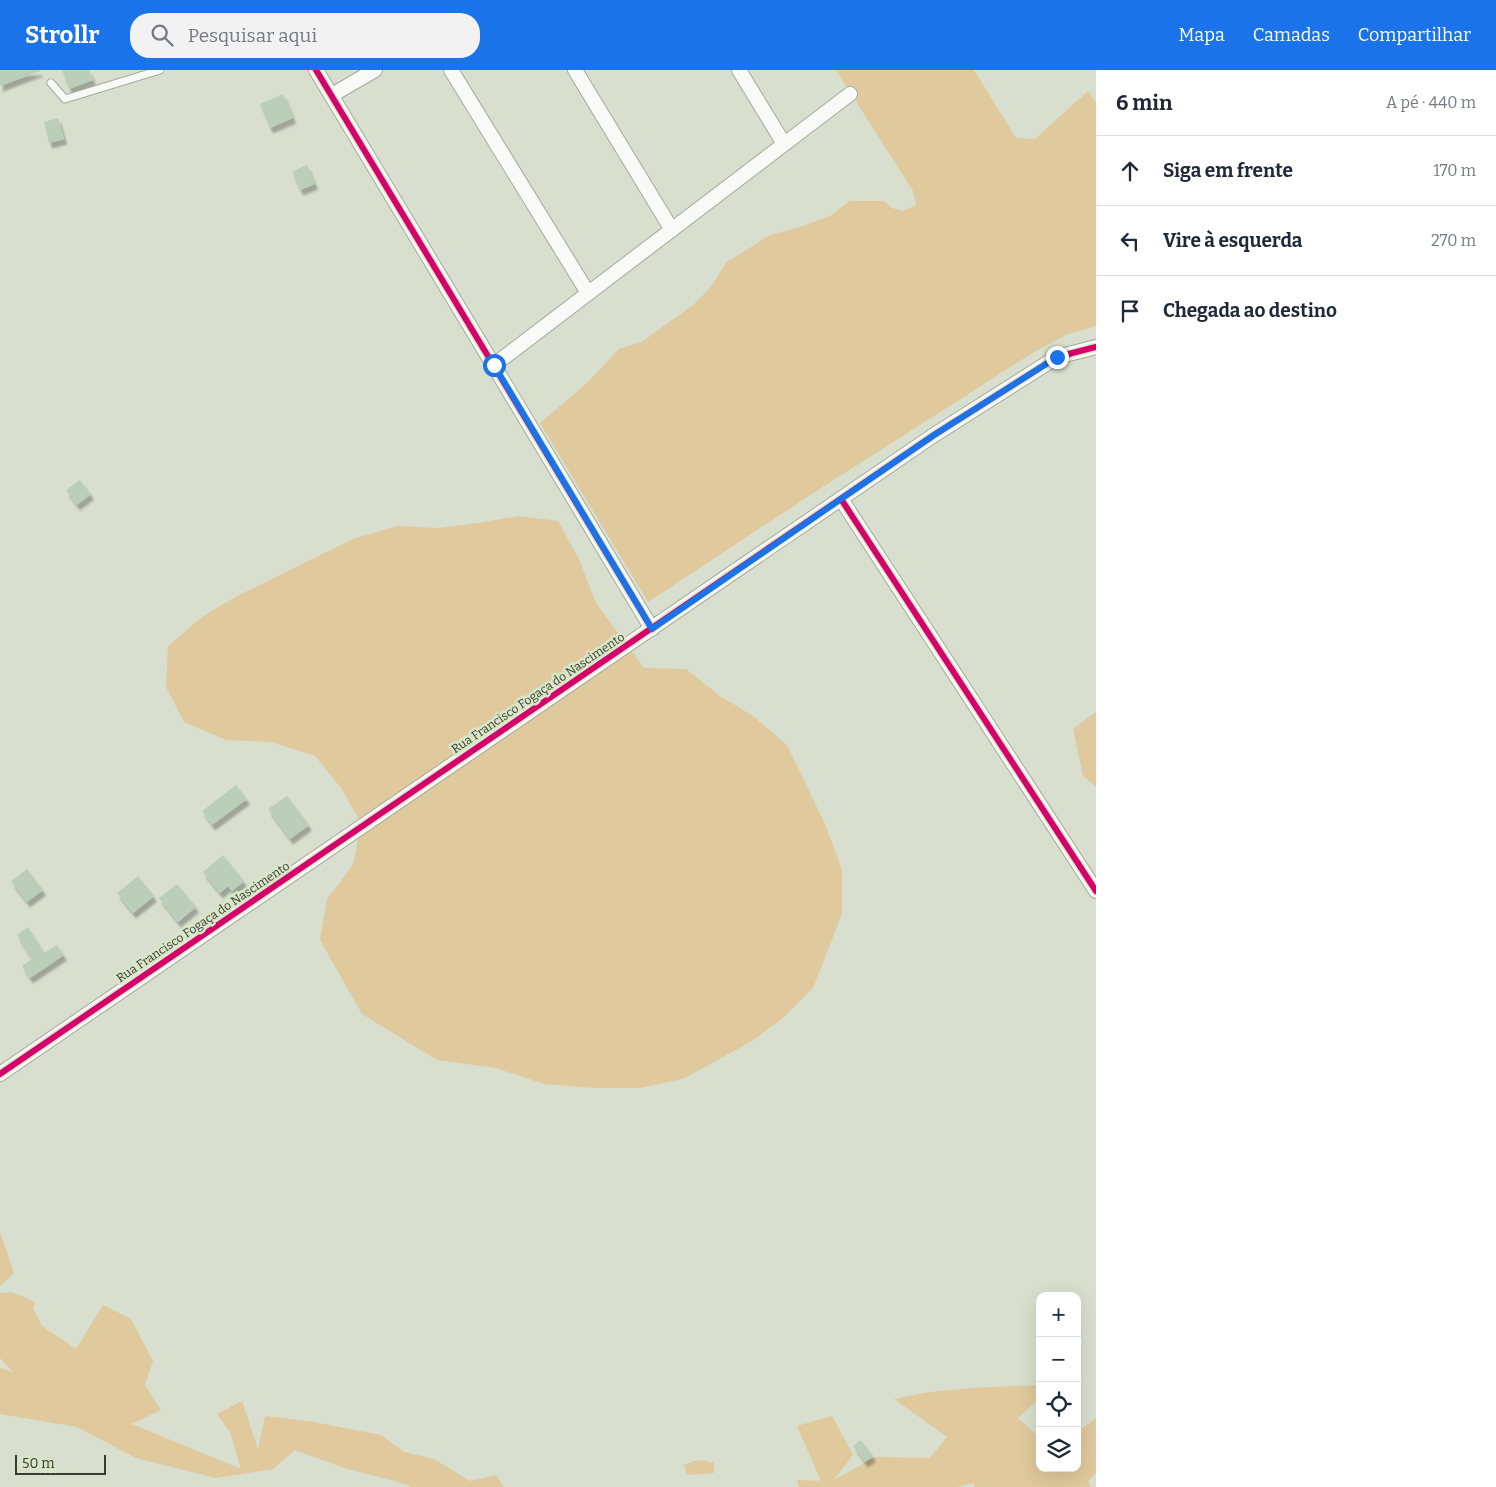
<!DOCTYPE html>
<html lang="pt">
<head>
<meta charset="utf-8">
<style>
  body { margin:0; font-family:Bitter,serif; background:#f2f2f3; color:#1f2937 }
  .controls { position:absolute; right:15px; bottom:15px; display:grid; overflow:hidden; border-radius:10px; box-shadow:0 5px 20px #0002 }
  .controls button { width:45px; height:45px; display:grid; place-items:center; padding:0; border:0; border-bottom:1px solid #e0e1e3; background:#fff; color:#1f2937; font:25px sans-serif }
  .scale { position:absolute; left:15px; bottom:12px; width:91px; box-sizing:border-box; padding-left:5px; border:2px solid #373c30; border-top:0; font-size:14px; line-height:18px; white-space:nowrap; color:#373c30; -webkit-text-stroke:4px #d9e6c7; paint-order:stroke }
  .stop { position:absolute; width:15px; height:15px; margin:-11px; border:4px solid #1a73e8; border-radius:50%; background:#fff }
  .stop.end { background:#1a73e8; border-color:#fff; box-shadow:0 1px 5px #0008 }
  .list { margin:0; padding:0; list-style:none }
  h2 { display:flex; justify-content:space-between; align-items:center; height:65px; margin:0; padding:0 20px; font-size:21px }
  h2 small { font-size:16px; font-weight:400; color:#747a83 }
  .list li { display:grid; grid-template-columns:32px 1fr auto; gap:15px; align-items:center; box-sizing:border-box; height:70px; padding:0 20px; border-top:1px solid #e0e1e3 }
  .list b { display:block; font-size:19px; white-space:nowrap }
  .list em { font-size:16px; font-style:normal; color:#747a83 }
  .icon { flex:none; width:28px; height:28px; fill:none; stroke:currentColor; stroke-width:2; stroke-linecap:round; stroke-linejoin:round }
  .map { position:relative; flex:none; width:1096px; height:1417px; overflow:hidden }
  header { display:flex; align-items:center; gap:30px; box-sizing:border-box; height:70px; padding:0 25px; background:#1a73e8; color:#fff }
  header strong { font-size:24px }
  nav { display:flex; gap:28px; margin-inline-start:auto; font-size:18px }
  .search { width:350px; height:45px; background:#f2f2f3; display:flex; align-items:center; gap:12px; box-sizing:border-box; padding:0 18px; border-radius:20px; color:#747a83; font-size:19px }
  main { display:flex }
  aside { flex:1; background:#fff }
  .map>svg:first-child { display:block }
  .green { fill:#dfc99d }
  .building { fill:#bbceba; filter:url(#shadow) }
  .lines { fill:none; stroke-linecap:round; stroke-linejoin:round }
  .lane-casing { stroke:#a4aa9c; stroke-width:9 }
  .street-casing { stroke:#a4aa9c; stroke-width:16 }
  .lane { stroke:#f9faf8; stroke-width:7 }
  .street { stroke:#f9faf8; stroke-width:14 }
  .cycleway-casing { stroke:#d9e6c7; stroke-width:9 }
  .cycleway { stroke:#d6006c; stroke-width:6 }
  .route { stroke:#1a73e8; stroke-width:6 }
  .labels { text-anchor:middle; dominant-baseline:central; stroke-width:5; stroke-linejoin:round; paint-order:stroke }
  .street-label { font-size:12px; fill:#373c30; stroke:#d9e6c7 }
</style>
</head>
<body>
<header>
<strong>Strollr</strong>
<div class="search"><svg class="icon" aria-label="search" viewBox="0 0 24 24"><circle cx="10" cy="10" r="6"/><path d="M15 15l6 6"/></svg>Pesquisar aqui</div>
<nav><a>Mapa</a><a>Camadas</a><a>Compartilhar</a></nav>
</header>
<main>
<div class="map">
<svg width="1096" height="1417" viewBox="0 0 1096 1417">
  <defs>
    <filter id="shadow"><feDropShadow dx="3" dy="5.5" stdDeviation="1" flood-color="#0004"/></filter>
  </defs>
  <rect width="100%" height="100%" fill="#d8dfce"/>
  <g class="green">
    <path d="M836 0H974L1016 68 1035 69 1088 21 1096 32V256L1068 264 1034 282 818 420 648 532 540 353 588 312 619 279 642 272 693 235 711 217 726 193 770 165 800 157 830 146 850 131H884L892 138 903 141 916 135 913 121Z"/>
    <path d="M519 446 558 451 579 489 596 533 644 598 686 599 720 626 753 646 787 675 825 754 842 800V844L813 918 785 946 752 971 683 1009 639 1018H595L544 1014 496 998 437 990 362 944 320 870 327 829 353 795 361 753 341 718 315 686 271 672 226 670 184 652 166 617 168 576 202 547 237 526 353 469 397 456 438 458 478 453Z"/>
    <path d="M1096 642V716L1083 706 1073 659Z"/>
    <path d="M0 1162 14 1203 0 1216Z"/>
    <path d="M12 1222 35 1232 33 1238 42 1256 76 1279 103 1235 131 1249 153 1291 145 1315 161 1340 132 1354 241 1399 230 1362 217 1344 242 1331 258 1379 265 1346 314 1352 381 1365 404 1382 434 1389 470 1411 496 1405 504 1417H412L399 1412 344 1398 295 1380 273 1399 216 1408 136 1388 77 1357 0 1344V1298L13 1302 0 1288V1223Z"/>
    <path d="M1040 1315V1328L1018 1348 1040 1368V1398H1077V1362L1096 1348V1403L1088 1412 1091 1417H974V1413L957 1417H799L797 1410 821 1411 797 1356 832 1346 853 1385 834 1410 875 1387 930 1388 947 1367 894 1329C942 1318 991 1317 1040 1315Z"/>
    <path d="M703 1390 714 1393V1403L687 1405 684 1395 694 1391Z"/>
  </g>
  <g class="building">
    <path d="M0 0H40V1L0 16Z"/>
    <path d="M62 0H89L93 10 69 19Z"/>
    <path d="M283 24 293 48 270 58 260 34Z"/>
    <path d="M58 48 64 69 49 73 44 52Z"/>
    <path d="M307 95 315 114 300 120 292 102Z"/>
    <path d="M80 410 91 424 77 435 66 420Z"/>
    <path d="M236 715 247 729 212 755 202 741Z"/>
    <path d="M287 726 309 755 290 769 268 739Z"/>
    <path d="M223 785 244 811 232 821 228 816 220 823 203 802Z"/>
    <path d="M27 799 43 820 27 832 11 811Z"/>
    <path d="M138 806 154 826 133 843 117 823Z"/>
    <path d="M177 814 196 837 178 852 159 828Z"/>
    <path d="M28 857 44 883 57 875 64 885 30 908 22 896 32 889 17 865Z"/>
    <path d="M861 1370 873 1386 865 1392 853 1376Z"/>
  </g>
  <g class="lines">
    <g class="lane-casing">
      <path id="lane" d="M51 13 65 29 160 0"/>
    </g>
    <g class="street-casing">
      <g id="street">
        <path d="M316 0 652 559"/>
        <path d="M451 0 588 223"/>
        <path d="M575 0 672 160"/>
        <path d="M739 0 784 74"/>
        <path d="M332 25 375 0"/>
        <path d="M494 295 850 24"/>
        <path d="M841 429 1096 821"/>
        <path d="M0 1004 934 365 1057 287 1096 277"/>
      </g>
    </g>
    <use href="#lane" class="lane"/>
    <use href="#street" class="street"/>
    <g class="cycleway-casing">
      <g id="cycleway">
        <path d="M316 0 652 559"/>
        <path d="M841 429 1096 821"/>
        <path d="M0 1004 934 365 1057 287 1096 277"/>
      </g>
    </g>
    <use href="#cycleway" class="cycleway"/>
  </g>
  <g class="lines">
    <path class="route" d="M494 295 652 559 934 365 1057 287"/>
  </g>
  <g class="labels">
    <g class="street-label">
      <text transform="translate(538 623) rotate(-34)">Rua Francisco Fogaça do Nascimento</text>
      <text transform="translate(203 852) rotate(-34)">Rua Francisco Fogaça do Nascimento</text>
    </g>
  </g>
</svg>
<div class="controls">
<button>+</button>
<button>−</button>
<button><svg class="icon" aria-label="locate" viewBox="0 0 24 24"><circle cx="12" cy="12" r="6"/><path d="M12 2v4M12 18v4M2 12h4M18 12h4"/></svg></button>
<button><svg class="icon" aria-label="layers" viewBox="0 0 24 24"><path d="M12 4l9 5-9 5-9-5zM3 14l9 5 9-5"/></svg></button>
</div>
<div class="scale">50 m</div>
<div class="stop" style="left:494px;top:295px"></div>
<div class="stop end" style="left:1057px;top:287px"></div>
</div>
<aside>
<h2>6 min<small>A pé · 440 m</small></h2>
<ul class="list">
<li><svg class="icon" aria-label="ahead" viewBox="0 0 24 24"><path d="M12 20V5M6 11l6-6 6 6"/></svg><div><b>Siga em frente</b></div><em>170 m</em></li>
<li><svg class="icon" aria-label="left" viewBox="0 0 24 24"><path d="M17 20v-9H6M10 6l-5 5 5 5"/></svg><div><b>Vire à esquerda</b></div><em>270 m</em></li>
<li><svg class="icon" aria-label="arrive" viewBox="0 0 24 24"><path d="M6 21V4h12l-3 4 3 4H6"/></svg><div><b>Chegada ao destino</b></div></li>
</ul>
</aside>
</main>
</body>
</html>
